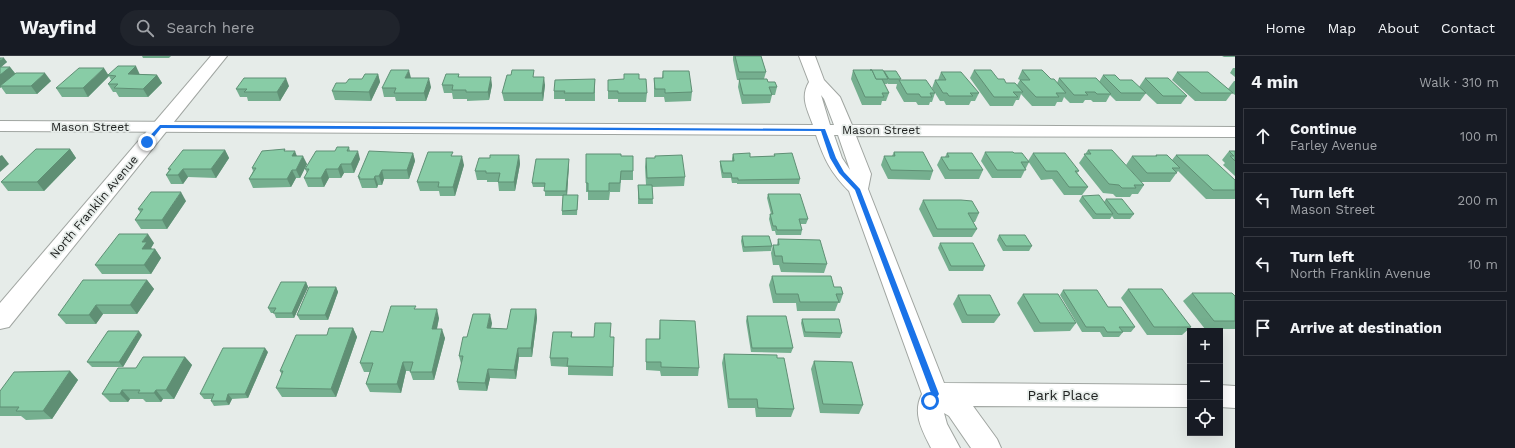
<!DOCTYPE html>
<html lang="en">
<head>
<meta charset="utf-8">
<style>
  body { margin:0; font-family:"Work Sans",sans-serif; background:#20242c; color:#f1f3f6 }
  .controls { position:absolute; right:12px; bottom:12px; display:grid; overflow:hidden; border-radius:0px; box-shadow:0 4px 16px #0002 }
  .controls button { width:36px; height:36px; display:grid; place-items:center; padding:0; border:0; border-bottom:1px solid #363941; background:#171b24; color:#f1f3f6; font:20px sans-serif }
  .stop { position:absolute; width:12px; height:12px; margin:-9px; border:3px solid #1a73e8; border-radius:50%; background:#fff }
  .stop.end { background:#1a73e8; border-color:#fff; box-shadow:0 1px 4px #0008 }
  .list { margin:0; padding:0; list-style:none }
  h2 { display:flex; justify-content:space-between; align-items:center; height:52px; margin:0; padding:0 16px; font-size:17px }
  h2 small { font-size:13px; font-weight:400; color:#9ea1a6 }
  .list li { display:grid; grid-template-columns:26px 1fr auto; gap:12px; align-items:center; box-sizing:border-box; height:56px; margin:0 8px 8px; padding:0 8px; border:1px solid #363941; border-radius:0px }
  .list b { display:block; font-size:15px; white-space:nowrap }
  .list p { margin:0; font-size:13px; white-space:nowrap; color:#9ea1a6 }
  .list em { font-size:13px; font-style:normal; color:#9ea1a6 }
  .icon { flex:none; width:22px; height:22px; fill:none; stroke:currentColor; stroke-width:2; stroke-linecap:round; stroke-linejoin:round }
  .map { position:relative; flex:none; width:1235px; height:392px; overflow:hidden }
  header { display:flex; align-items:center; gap:24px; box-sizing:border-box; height:56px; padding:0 20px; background:#171b24; border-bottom:1px solid #363941 }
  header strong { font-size:19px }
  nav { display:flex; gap:22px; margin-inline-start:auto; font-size:14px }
  .search { width:280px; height:36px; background:#20242c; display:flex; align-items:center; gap:10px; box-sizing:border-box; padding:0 14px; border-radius:22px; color:#9ea1a6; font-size:15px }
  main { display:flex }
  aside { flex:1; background:#171b24 }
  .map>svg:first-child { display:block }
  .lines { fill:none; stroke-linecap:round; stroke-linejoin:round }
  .minor-casing { stroke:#a0a5a1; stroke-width:2 }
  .tertiary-casing { stroke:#a0a5a1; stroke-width:2 }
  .minor { fill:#fff; fill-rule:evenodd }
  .tertiary { fill:#fff; fill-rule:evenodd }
  .wall { fill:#75af8f }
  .shaded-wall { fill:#5f8f74 }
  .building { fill:#88cca6; stroke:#5f8f74 }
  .route { fill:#1a73e8 }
  .labels { text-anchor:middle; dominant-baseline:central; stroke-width:3.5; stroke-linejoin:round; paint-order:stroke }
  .street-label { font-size:12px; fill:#212322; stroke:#e6ece9 }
  .near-street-label { font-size:14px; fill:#212322; stroke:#e6ece9 }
</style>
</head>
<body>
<header>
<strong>Wayfind</strong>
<div class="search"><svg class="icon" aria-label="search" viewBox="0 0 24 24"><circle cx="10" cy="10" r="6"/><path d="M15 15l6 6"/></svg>Search here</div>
<nav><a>Home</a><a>Map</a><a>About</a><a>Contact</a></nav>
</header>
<main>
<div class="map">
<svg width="1235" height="392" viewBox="0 0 1235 392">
  <rect width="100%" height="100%" fill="#e6ece9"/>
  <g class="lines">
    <g class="minor-casing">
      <g id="minor">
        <path d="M799 0H815L824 24 840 41 852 69 1235 71V81L856 80 871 118 868 133 944 327 1190 329V351L973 350 997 383 1001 392H971L949 360 944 357 947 368 960 392H931C922 374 912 357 922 338L849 135C831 117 824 103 816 79L0 75V65L813 69C807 53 800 41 809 26ZM821 39 824 43 834 69H830ZM834 79H838L850 114 842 102Z"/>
        <path d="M1220 329 1235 330V352L1220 351Z"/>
      </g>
    </g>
    <g class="tertiary-casing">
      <path id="tertiary" d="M211 0H227L9 271 0 273V247Z"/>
    </g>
    <use href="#minor" class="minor"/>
    <use href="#tertiary" class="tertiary"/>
  </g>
  <g class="wall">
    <path d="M142 0H171L169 2H143Z"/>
    <path d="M733 0H761L766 16 764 23 768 26 777 31 775 39H772L770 47 742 48 738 31 739 24H737L733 4Z"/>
    <path d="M1222 0H1235V1H1224Z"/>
    <path d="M0 2 7 6 1 11H10L15 17 51 25 37 38H6L1 31 0 32Z"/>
    <path d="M1233 12H1235V21L1230 17Z"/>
    <path d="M853 14 884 16V15L901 24 935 37 932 46H930L929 49H918L916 46H904L896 32 897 28H888L887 27V28H884L889 37 886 45H882L881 49H862L851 23Z"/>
    <path d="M974 14 1006 27 1017 29 1020 24 1018 23 1022 14 1051 23 1057 27 1059 22 1099 26 1103 19 1120 24 1146 37 1140 45H1116L1110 39 1106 46H1093L1091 44H1085L1083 47H1070L1064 41 1062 46H1057L1055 50H1032L1021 38 1019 44H1016L1013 50H990L970 22Z"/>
    <path d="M663 15 692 36 691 45 665 46 664 41H654V22H662Z"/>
    <path d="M941 16 979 37 975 45H971L969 49H946L944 45H940L932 32 935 24H938Z"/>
    <path d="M1177 16 1228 33 1234 25H1235V39L1232 37 1226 45H1195L1172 24Z"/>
    <path d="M140 18 157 19 162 27 148 41H119L116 36H113L108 28 111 24 109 20 88 41H62L56 32 108 19Z"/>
    <path d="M378 18 380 26 371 45 335 44 332 35 346 27 362 23Z"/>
    <path d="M459 18V21L492 29 489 44 467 45V43H453L452 37H444L442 29Z"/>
    <path d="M535 21 545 29 543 45H504L502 37Z"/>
    <path d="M411 22 431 31 426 45H396L395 41H384L382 32Z"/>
    <path d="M1145 22 1187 40 1181 48H1157L1139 31Z"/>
    <path d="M595 23V45H565V43H554V35Z"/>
    <path d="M639 23 647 37 646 46H618V43H608V35Z"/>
    <path d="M289 30 280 45H248L247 41H240L236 33Z"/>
    <path d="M349 91 350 95 360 103 354 117H344L341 122H329L324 131H308L304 122 307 117 305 113 335 95Z"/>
    <path d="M70 93 76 102 44 135H8L1 126Z"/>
    <path d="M285 93V95L297 100 307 108 300 122H296L291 131 253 132 249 123 253 115 252 112Z"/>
    <path d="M225 94 229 102 216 122 188 121 183 128H171L166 119 169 114 168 113Z"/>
    <path d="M1088 94 1144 129 1138 138H1132L1130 141H1116L1113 138 1103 137 1079 107Z"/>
    <path d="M1229 95H1235V120L1223 109 1225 107 1222 104Z"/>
    <path d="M894 96 933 115 930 124 888 123 881 109 884 100H892Z"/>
    <path d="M985 96 1014 97 1029 106 1021 122H992L981 105Z"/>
    <path d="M413 97 415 105 409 123H384L382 129H378L377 132H362L358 121Z"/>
    <path d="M947 97 983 114 979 123H945L937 109 941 101H945Z"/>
    <path d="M1033 97 1079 115 1077 117 1088 131 1082 139H1064L1052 123 1041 124 1028 105Z"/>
    <path d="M733 98 750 101 774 100V98L800 123 799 128H737V127H732L731 122H722L720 110V105H732V102Z"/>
    <path d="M519 99 520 108 515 135H499L498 126H487V124H477L475 115 490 102Z"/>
    <path d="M1156 99 1172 104 1176 99 1235 124V143H1206L1178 115 1170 126H1141L1126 109 1132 100H1155Z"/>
    <path d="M453 100 464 109 455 140H440L439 135H420L417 126Z"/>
    <path d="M633 100V124H621L620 136H610L609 144H588V136H586V127Z"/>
    <path d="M646 102 685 121 684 130 652 131 653 148H638V129H646L645 111Z"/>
    <path d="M569 108 567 139H578L577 159H562V155L563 140H545V131H533L532 127Z"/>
    <path d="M768 138 808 163 806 168H800L802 174 801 179H776L775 175H772L769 163 770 158H771L767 142Z"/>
    <path d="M1082 140 1104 146 1106 143 1134 158 1130 163H1114L1112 160 1110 163H1093L1079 145Z"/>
    <path d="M923 144 979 157 975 166H973L977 173 972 181H933L919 153Z"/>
    <path d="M186 145 167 173H141L135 164 140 156 138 153Z"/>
    <path d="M999 179 1032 190 1029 195H1003L997 184Z"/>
    <path d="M742 180 772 190 771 195 743 196 741 185Z"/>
    <path d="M778 183 827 208 824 217 781 216 779 209H773L771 197 773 189H777Z"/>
    <path d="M154 187 151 192 152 193H155L161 202 151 218H102L95 209Z"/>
    <path d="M940 187 985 210 983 215H949L938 192Z"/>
    <path d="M772 220 834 231 843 238 840 247H838L835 255H797L796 247H773L769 229Z"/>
    <path d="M147 224 154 233 137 258H103L96 268H66L58 259Z"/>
    <path d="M306 226 308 231 294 262H276L274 257H271L268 252Z"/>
    <path d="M336 231 338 236 328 264H300L297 259Z"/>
    <path d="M1128 233 1191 271 1182 279H1147L1121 242Z"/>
    <path d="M1063 234 1108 251 1135 271 1131 276H1123L1119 281H1103L1100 276H1082L1060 239Z"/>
    <path d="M1192 237 1235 240V273H1205L1183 245Z"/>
    <path d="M1023 238 1076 267 1070 275 1034 276 1017 247Z"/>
    <path d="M958 239 1000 259 994 267H962L953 248Z"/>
    <path d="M417 253 439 262 437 273 445 282 434 324H413L410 315H406L401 337 370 336 366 328 370 316H364L360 307 383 276Z"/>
    <path d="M536 253 537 262 532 301H519L516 323 490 322 487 335 459 334 457 326 461 308 459 300 467 281 492 267 491 272 507 273Z"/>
    <path d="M747 260 793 292 791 297 751 296 746 265Z"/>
    <path d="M802 263 842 277 840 282 804 281 801 267Z"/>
    <path d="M660 264 699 312 698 320H661L660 315 646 314V283H659Z"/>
    <path d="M353 272 357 281 336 341H282L276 332 282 319 280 315 327 279Z"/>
    <path d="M572 276V281H611L614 290 613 320 568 319V311L551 310 550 302Z"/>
    <path d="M142 279 123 311H92L87 306Z"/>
    <path d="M268 296 248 342 232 343 229 349 214 350 211 345 212 343H204L200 338Z"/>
    <path d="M724 298 777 302 794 353 791 361H756L755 352H728L722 307Z"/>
    <path d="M185 301 192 309 174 343H163L161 346H146L143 343H130L128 346H110L102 338 136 312Z"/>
    <path d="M814 305 863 349 859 358 820 357 811 313Z"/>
    <path d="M70 315 78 324 52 363 26 364 21 360H0V335Z"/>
  </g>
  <g class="shaded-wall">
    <path d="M4 2 7 6 0 12V5Z"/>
    <path d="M136 10 140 19 128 18Z"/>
    <path d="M10 11 16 19 0 30 1 31 0 32V19Z"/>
    <path d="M104 12 109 20 88 41 83 32Z"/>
    <path d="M409 14 411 22H405Z"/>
    <path d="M45 17 51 25 37 38 31 30Z"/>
    <path d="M378 18 380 26 371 45 369 36Z"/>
    <path d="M157 19 162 27 148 41 143 33Z"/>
    <path d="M491 21 492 29 489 44 488 36Z"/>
    <path d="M544 21 545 29 543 45 542 37Z"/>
    <path d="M286 22 289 30 280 45 277 36Z"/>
    <path d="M429 22 431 31 426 45 424 37Z"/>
    <path d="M70 93 76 102 44 135 37 126Z"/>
    <path d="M225 94 229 102 216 122 211 113Z"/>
    <path d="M295 95 298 103 292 100Z"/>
    <path d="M358 95 360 103 354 117 351 108Z"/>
    <path d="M413 97 415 105 409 123 407 114Z"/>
    <path d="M2 99 9 108 0 116V100Z"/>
    <path d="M519 99 520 108 515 135 514 126Z"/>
    <path d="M303 100 307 108 300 122 296 114Z"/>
    <path d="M462 100 464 109 455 140 453 131Z"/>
    <path d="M569 103V108L567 140 566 135Z"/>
    <path d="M341 108 344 117 341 122 338 113Z"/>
    <path d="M183 113 188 121 183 128 178 119Z"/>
    <path d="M326 113 329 122 324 131 321 122Z"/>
    <path d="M292 114 296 122 291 131 287 123Z"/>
    <path d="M382 114 384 123 382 129 379 120Z"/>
    <path d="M375 120 378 129 377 132 374 123Z"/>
    <path d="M181 136 186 145 167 173 162 164Z"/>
    <path d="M148 178 154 187 151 192 153 195 142 193V186Z"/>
    <path d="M155 193 161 202 151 218 144 209Z"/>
    <path d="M147 224 154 233 137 258 130 249Z"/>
    <path d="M306 226 308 231 294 262 292 257Z"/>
    <path d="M336 231 338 236 328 264 325 259Z"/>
    <path d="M96 249 103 258 96 268 89 259Z"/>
    <path d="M437 253 439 262 435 281 432 273Z"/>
    <path d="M536 253 537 262 532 301 531 292Z"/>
    <path d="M490 258 492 267 489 281 487 272Z"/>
    <path d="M353 272 357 281 336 341 331 333Z"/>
    <path d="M442 273 445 282 434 324 432 316Z"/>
    <path d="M139 275 142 279 123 311 119 306Z"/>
    <path d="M265 292 268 296 248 342 245 338Z"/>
    <path d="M518 292 519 301 516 323 514 314Z"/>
    <path d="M185 301 192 309 174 343 166 334Z"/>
    <path d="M403 306 406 315 401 337 397 328Z"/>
    <path d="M488 313 490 322 487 335 485 327Z"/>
    <path d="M70 315 78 324 52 363 43 355Z"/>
    <path d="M122 334 130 343 128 346 120 338Z"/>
    <path d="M156 334 163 343 161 346 154 337Z"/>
    <path d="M228 338 232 343 229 349 226 345Z"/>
  </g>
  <g class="building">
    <path d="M735 0H761L766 16H739Z"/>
    <path d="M0 2H4L0 5Z"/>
    <path d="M118 10H136L128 18 157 19 143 33 114 32 118 28H108L116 20 108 19Z"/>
    <path d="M0 11H10L0 19Z"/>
    <path d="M79 12H104L83 32H56Z"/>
    <path d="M391 14H409L405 22H429L424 37H394L396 32H382Z"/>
    <path d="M512 14H534L533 21H544L542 37H502L507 19H511Z"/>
    <path d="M853 14H872L876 23H882L889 37H882L884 41H865Z"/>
    <path d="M870 14H883L888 23H876L872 14Z"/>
    <path d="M974 14H991L998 23H1004L1006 27H1015L1023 36H1013L1018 41H994Z"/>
    <path d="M1022 14H1042L1051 23H1054L1066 37H1056L1059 41H1036L1020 24H1030Z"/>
    <path d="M663 15H689L692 36 665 37V33H655L654 22H663Z"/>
    <path d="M884 15H896L901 23H889Z"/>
    <path d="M941 16H961L979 37H970L973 40H949L947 37H943L935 24H946Z"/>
    <path d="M1177 16H1208L1233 37H1201Z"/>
    <path d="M16 17H45L31 30H0Z"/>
    <path d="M365 18H378L369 36 332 35 336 27H346L349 23H362Z"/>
    <path d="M446 18H459L458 21H491L488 36H466V34H452L453 29H442Z"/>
    <path d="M624 18H639V23H646L647 37H618V35H608V24L624 23Z"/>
    <path d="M1103 19H1115L1120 24H1132L1146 37H1121Z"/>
    <path d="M244 22H286L277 36H244L247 33H236Z"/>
    <path d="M1059 22H1096L1111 38H1097L1095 36H1085L1088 39H1074Z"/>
    <path d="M1145 22H1168L1187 40H1163Z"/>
    <path d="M595 23 594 37H564L565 35H554L555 24Z"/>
    <path d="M739 23H767L768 26H775L777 31H769L772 39H743Z"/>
    <path d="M899 24H926L935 37H930L932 41H921L919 38H907Z"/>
    <path d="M337 91H349L347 95H358L351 108H341L338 113H326L321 122H304L309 113H305L316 95H335Z"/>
    <path d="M36 93H70L37 126H1Z"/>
    <path d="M285 93 284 95H295L292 100H303L296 114H292L287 123H249L256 112H252L262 95Z"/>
    <path d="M183 94H225L211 113H183L178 119H166L171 113H168Z"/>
    <path d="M1088 94H1112L1144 129H1134L1136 132H1122L1119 129 1109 128 1084 98H1091Z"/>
    <path d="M369 95 413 97 407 114H382L379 120H375L374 123H359L360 121H358Z"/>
    <path d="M1229 95H1235V105L1230 100H1234Z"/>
    <path d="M428 96H453L451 100H462L453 131H438L439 126H417Z"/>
    <path d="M894 96H923L933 115 891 114 884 100H895Z"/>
    <path d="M985 96H1013L1014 97H1022L1029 106H1021L1026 114H997Z"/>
    <path d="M750 97V101L775 100 774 98 792 97 800 123 738 124V122H732L731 117H723L720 105H734L733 98Z"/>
    <path d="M947 97H972L983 114H949L941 101H949Z"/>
    <path d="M1033 97H1065L1079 115H1075L1088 131H1069L1057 115H1046Z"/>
    <path d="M586 98H621V100H633V115H621L620 127H609V135H588V127H586Z"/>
    <path d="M490 99H519L514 126H498L500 117H486V115H475L479 102H490Z"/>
    <path d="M682 99 685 121 647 122 646 102H655V100Z"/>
    <path d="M1156 99H1167L1180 112H1172L1177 117H1147L1132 100H1157Z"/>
    <path d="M1176 99H1208L1235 124V134H1213Z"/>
    <path d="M536 103H569L566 135H544L545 127H532Z"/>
    <path d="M638 129H652L653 143H639Z"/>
    <path d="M151 136H181L162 164H135L143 153H138Z"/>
    <path d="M768 138H800L808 163H799L802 174H777L776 170H773L770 158H773Z"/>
    <path d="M563 139H578L577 154 562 155Z"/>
    <path d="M1099 139 1113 158H1096L1082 140Z"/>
    <path d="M1106 143H1122L1134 158H1118Z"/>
    <path d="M923 144H961L972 145 979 157H968L977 173H937Z"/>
    <path d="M119 178H148L142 186H147L142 193H155L144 209H95Z"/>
    <path d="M999 179H1025L1032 190H1006Z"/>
    <path d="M742 180H769L772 190 744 191Z"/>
    <path d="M778 183 820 184 827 208 783 207 782 200H775L773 189H779Z"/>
    <path d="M940 187H973L985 210H951Z"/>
    <path d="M772 220H831L834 231H841L843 238H836L839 246H800L798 238H776Z"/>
    <path d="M83 224H147L130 249H96L89 259H58Z"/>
    <path d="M281 226H306L292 257H273L276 252H268Z"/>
    <path d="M309 231H336L325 259H297Z"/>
    <path d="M1128 233H1162L1191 271H1154Z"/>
    <path d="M1063 234H1097L1108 251H1121L1135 271H1119L1123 276H1107L1104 271H1086Z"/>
    <path d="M1192 237H1232L1235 240V265H1214Z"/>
    <path d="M1023 238H1058L1076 267H1040Z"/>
    <path d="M958 239H990L1000 259H967Z"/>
    <path d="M391 250H416L414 253H437L432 273H442L432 316H410L413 306H403L397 328H366L373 307H360L371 275 383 276Z"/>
    <path d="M511 253H536L531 292H518L514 314 488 313 485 327 457 326 463 300H459L463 281H467L473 258H490L487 272 507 273Z"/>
    <path d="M747 260H786L793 292H752Z"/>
    <path d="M802 263H839L842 277 805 276Z"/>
    <path d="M660 264 695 265 699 312 661 311V306H646V283H660Z"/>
    <path d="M595 267H611L610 281H614L613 311 567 310 568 302H550L553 276H572L571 281H594Z"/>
    <path d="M329 272H353L331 333 276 332 283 315H280L296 279H327Z"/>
    <path d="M108 275H139L119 306H87Z"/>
    <path d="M223 292H265L245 338H228L226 345H211L214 338H200Z"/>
    <path d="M724 298 777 299V302H784L794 353 758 352 757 343H729Z"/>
    <path d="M143 301H185L166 334H156L154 337H138L140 334H122L120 338H102L118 312H136Z"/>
    <path d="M814 305 852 306 863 349 823 348Z"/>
    <path d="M70 315 43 355H16L19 351H0V335L14 316Z"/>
  </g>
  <path class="route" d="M160 69 825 73 836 102 844 116 860 133 939 338 933 347H927L926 345 931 337 855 134 839 117 830 102 821 75 161 72 149 87H145V85Z"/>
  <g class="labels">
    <g class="street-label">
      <text x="90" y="71">Mason Street</text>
      <text x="881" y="74">Mason Street</text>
      <text transform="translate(94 151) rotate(-50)">North Franklin Avenue</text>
    </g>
    <g class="near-street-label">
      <text x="1063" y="339">Park Place</text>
    </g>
  </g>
</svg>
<div class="controls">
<button>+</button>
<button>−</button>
<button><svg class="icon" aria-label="locate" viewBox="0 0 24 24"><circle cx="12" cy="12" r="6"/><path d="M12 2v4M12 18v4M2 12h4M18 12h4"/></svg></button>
</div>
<div class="stop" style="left:930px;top:345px"></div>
<div class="stop end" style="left:147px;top:86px"></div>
</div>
<aside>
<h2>4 min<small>Walk · 310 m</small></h2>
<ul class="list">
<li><svg class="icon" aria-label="ahead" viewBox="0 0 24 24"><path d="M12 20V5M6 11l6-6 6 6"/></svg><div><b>Continue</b><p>Farley Avenue</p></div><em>100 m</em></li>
<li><svg class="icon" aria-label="left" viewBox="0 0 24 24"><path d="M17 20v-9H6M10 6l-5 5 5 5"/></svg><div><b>Turn left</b><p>Mason Street</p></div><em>200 m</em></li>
<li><svg class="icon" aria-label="left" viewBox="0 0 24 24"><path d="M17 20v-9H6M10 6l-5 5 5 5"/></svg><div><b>Turn left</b><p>North Franklin Avenue</p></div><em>10 m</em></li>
<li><svg class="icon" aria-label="arrive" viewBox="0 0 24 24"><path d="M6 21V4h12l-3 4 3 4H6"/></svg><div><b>Arrive at destination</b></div></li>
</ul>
</aside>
</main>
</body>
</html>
